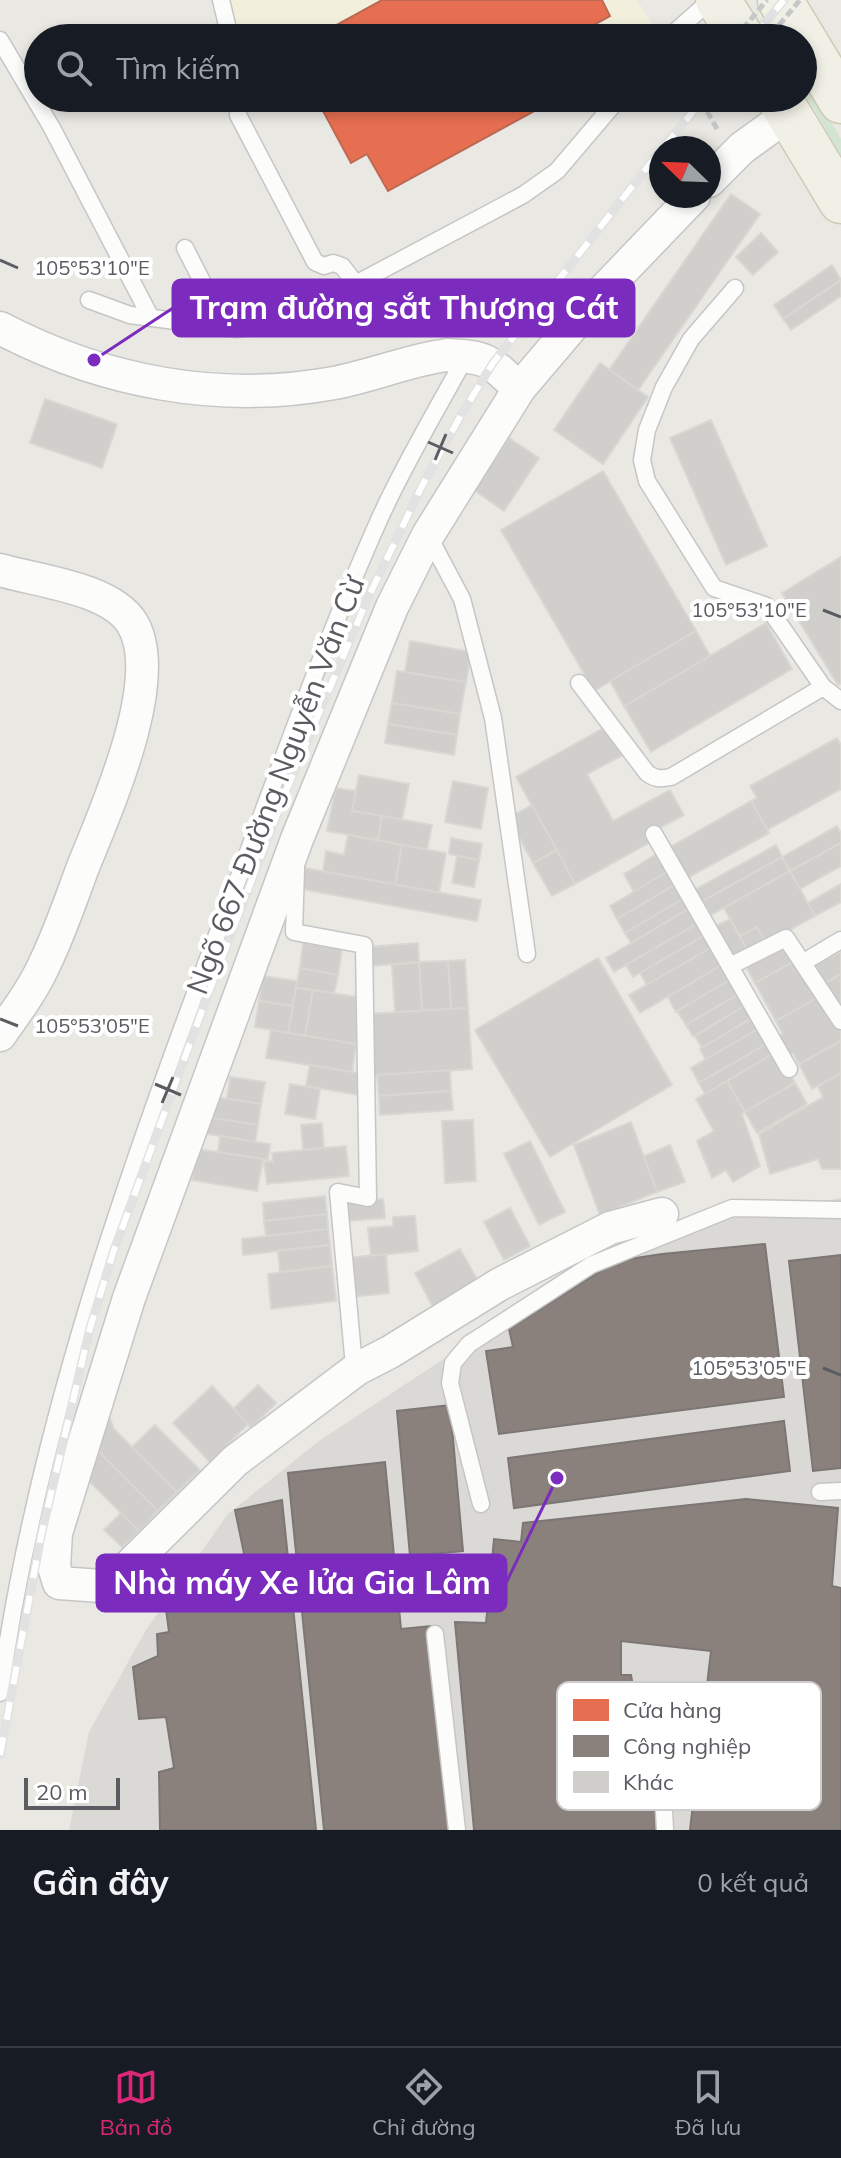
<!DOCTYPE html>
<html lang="vi">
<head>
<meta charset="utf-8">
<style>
  body { margin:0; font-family:Mulish,sans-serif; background:#20242c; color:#f1f3f6 }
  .compass { position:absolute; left:649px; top:136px; width:72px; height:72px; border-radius:50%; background:#171b24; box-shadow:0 4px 12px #0003; rotate:293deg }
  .scale { position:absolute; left:24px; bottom:20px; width:96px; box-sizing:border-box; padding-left:8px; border:4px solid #5a5c61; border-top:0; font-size:22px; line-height:28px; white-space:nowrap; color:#5a5c61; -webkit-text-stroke:6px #fff; paint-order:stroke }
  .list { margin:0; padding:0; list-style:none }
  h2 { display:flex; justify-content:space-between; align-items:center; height:104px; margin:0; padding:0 32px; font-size:34px }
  h2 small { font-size:26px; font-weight:400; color:#9ea1a6 }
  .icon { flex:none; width:44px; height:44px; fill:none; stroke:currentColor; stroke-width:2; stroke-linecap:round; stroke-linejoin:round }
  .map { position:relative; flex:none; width:841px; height:1830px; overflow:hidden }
  .search { position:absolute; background:#171b24; box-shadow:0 4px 12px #0003; left:24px; right:24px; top:24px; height:88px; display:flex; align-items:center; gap:20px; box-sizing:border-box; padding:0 28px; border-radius:44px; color:#9ea1a6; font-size:30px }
  .sheet { height:216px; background:#171b24 }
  nav { display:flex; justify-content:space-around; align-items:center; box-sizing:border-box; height:112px; border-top:2px solid #363941; background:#171b24; font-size:22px; color:#9ea1a6 }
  nav a { display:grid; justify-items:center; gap:4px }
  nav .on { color:#db2777 }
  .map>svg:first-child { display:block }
  .commercial { fill:#f2f0dd }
  .industrial { fill:#dad9d5 }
  .green { fill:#d2e4d2 }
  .shops { fill:#e76f51; stroke:#bd6956; stroke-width:2 }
  .industry { fill:#8a817c; stroke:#7c7674; stroke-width:2 }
  .building { fill:#d0cfcc; stroke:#d8d7d2; stroke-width:2 }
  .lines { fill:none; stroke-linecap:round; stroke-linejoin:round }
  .service-casing { stroke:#c6c6c6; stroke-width:19 }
  .minor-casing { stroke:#c6c6c6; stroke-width:35 }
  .primary-casing { stroke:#cfcab4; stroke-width:47 }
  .path { stroke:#c5c9c7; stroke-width:5; stroke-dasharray:8 4; stroke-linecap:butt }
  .service { stroke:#fcfcfb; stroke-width:16 }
  .minor { stroke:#fcfcfb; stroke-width:32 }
  .primary { stroke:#f0f0e6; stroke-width:44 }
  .rail-casing { stroke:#e1e2e1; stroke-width:9 }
  .rail { stroke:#fff; stroke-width:6; stroke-dasharray:18; stroke-linecap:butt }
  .path-bridge { stroke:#c5c9c7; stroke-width:5; stroke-dasharray:8 4; stroke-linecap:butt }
  .ticks { fill:none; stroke:#5a5c61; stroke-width:3 }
  .labels { text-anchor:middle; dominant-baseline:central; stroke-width:8; stroke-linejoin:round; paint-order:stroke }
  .street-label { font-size:30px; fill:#5a5c61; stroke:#fff }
  .key { fill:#fff; stroke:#ceced0; stroke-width:2 }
  .key-label { font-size:22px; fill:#5a5c61 }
  .ticks-label { font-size:20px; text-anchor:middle; fill:#5a5c61; stroke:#fff; stroke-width:8; stroke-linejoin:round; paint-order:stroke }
  .leader { fill:none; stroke:#7b2cbf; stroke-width:3 }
  .callout-dot { fill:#7b2cbf; stroke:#fff; stroke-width:3 }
  .callout { fill:#7b2cbf; stroke:#7b2cbf; stroke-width:3 }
  .callout-label { font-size:32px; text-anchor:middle; font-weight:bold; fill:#fff }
</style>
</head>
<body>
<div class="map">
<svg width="841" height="1830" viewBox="0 0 841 1830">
  <rect width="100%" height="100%" fill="#e9e8e3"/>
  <path class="commercial" d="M228 0H637L661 38H236Z"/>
  <path class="industrial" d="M841 1198V1830H69L89 1732 146 1630 228 1514 319 1441 462 1347 571 1285 695 1225Z"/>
  <path class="green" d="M803 73 841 139V156L803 90Z"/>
  <g class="shops">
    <path d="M382 0H602L610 16 570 38H313Z"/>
    <path d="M316 98H558L388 191 367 154 351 163Z"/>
  </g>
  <g class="industry">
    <path d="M765 1244 784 1397 499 1434 486 1351 513 1347 509 1329 616 1261 662 1254Z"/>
    <path d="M841 1255V1468L813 1471 789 1261Z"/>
    <path d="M450 1405 463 1551 410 1556 397 1411Z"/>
    <path d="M784 1421 790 1471 514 1508 508 1458Z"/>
    <path d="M385 1462 401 1629 431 1626 453 1830H324L288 1473Z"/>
    <path d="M746 1499 838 1508 832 1586 841 1588V1830H690L711 1651 621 1641V1675H631L641 1734 650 1731 656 1830H474L455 1622 486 1623 494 1539 521 1542 523 1523Z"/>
    <path d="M282 1500 316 1830H160L159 1772 174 1768 166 1717 139 1719 133 1667 158 1656 157 1634 169 1632 164 1594 204 1591 206 1572 247 1568 235 1510Z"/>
  </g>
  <g class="building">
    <path d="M731 194 760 214 638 390 609 370Z"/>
    <path d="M761 233 778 252 753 275 736 257Z"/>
    <path d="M832 265 841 280 783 319 774 305Z"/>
    <path d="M841 280V296L791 330 783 319Z"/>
    <path d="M600 363 648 397 603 464 554 430Z"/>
    <path d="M45 399 117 424 102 468 30 443Z"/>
    <path d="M711 420 767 546 726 565 670 438Z"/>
    <path d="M509 438 539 458 504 511 474 490Z"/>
    <path d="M603 471 696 631 594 691 501 530Z"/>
    <path d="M841 557V683L838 685 782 593Z"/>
    <path d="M766 623 792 669 651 752 624 706Z"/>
    <path d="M696 631 710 656 624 706 610 681Z"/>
    <path d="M410 641 471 652 466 682 405 672Z"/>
    <path d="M397 671 466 682 460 714 392 703Z"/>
    <path d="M392 703 460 714 457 735 388 724Z"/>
    <path d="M388 724 457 735 454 755 385 743Z"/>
    <path d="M607 726 623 755 587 774 613 821 670 790 684 815 650 833 654 840 575 884 516 777Z"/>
    <path d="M837 738 841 745V789L767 830 751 801 757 798 750 786Z"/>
    <path d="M359 775 409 784 402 820 352 811Z"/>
    <path d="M453 781 488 788 481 829 445 822Z"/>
    <path d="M336 788 356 791 352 811 382 816 378 840 327 831Z"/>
    <path d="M751 801 769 833 684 880 667 849Z"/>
    <path d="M532 805 557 850 533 863 509 818Z"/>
    <path d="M382 816 432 825 427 850 378 840Z"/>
    <path d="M837 826 841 833V843L790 871 782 857Z"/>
    <path d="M348 835 402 845 395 885 323 872 326 851 344 855Z"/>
    <path d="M451 838 482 844 479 860 449 854Z"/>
    <path d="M841 843V866L800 889 790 871Z"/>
    <path d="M402 845 446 853 439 893 395 885Z"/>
    <path d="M776 845 782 857 697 904 691 892Z"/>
    <path d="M557 850 575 884 552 896 533 863Z"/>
    <path d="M660 852 670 870 634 892 624 874Z"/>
    <path d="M457 856 479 860 474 887 452 883Z"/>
    <path d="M782 857 790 871 711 915 703 901Z"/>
    <path d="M305 868 481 900 477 921 301 889Z"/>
    <path d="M670 870 678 883 617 919 610 906Z"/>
    <path d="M790 871 815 916 766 943 757 927 740 936 724 908Z"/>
    <path d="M678 883 686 897 625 933 617 919Z"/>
    <path d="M841 884V902L815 916 808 903Z"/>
    <path d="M686 897 692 907 631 943 625 933Z"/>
    <path d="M692 907 700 922 614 972 606 958Z"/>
    <path d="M730 919 749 953 733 962 714 927Z"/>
    <path d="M700 922 707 934 633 977 626 965Z"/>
    <path d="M757 927 766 943 749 953 740 936Z"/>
    <path d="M707 934 714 946 647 985 640 973Z"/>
    <path d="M788 942 797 960 755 983 745 965Z"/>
    <path d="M303 943 342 949 338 975 300 968Z"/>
    <path d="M418 943 419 962 370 966 369 947Z"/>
    <path d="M714 946 725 963 640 1013 629 995Z"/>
    <path d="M841 952V974L825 983 815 965Z"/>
    <path d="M598 958 672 1085 550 1157 475 1030Z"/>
    <path d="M800 958 821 996 776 1021 755 983Z"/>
    <path d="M465 960 468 1008 451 1009 448 961Z"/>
    <path d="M448 961 451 1009 422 1011 419 962Z"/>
    <path d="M419 962 422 1011 395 1012 392 965Z"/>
    <path d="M725 963 733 978 676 1012 668 997Z"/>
    <path d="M300 968 338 975 334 993 296 988Z"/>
    <path d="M841 974V1015L825 983Z"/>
    <path d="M263 976 297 981 293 1006 259 1001Z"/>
    <path d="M733 978 742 992 686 1025 677 1011Z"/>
    <path d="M296 988 313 990 305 1036 288 1033Z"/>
    <path d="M313 990 364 998 356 1044 305 1036Z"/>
    <path d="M742 992 748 1004 693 1036 686 1025Z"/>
    <path d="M824 994 841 1026V1041L799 1064 793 1053 786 1057 775 1038 783 1034 776 1021Z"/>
    <path d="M259 1001 293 1006 288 1033 255 1027Z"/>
    <path d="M748 1004 755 1016 702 1048 695 1036Z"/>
    <path d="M468 1008 472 1069 371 1076 367 1014Z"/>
    <path d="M755 1016 761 1027 706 1060 700 1049Z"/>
    <path d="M761 1027 770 1042 699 1083 691 1068Z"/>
    <path d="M271 1030 356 1044 352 1072 266 1058Z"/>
    <path d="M841 1041V1073L812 1089 799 1064Z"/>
    <path d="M770 1042 776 1052 705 1094 699 1083Z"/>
    <path d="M776 1052 795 1083 745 1112 727 1081Z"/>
    <path d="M310 1065 364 1074 360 1095 306 1086Z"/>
    <path d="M450 1070 451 1091 379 1096 377 1075Z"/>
    <path d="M841 1073V1169H822L818 1159 770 1174 759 1134 823 1097 818 1086Z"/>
    <path d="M230 1077 265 1082 261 1104 227 1099Z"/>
    <path d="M727 1081 745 1112 742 1114 760 1166 733 1182 726 1170 712 1178 697 1141 714 1131 696 1099Z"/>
    <path d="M795 1083 807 1104 757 1133 745 1112Z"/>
    <path d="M290 1084 320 1089 315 1119 285 1114Z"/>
    <path d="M451 1091 453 1110 380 1115 379 1096Z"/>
    <path d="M209 1096 261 1104 258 1125 206 1117Z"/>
    <path d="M206 1117 258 1125 255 1142 203 1133Z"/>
    <path d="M473 1120 476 1181 445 1183 442 1121Z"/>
    <path d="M631 1122 657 1192 600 1215 574 1145Z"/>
    <path d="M322 1123 324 1148 303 1150 301 1125Z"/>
    <path d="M220 1136 270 1144 268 1160 218 1152Z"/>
    <path d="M530 1141 565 1212 539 1225 504 1154Z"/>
    <path d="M670 1145 685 1182 657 1192 644 1156Z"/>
    <path d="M346 1146 349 1176 267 1184 264 1162 273 1161 272 1153Z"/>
    <path d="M197 1149 263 1159 257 1191 192 1180Z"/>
    <path d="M325 1196 327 1214 264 1221 263 1203Z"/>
    <path d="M383 1199 385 1218 346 1221 345 1203Z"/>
    <path d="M510 1208 530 1246 504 1260 484 1222Z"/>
    <path d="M327 1214 328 1229 266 1236 264 1221Z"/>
    <path d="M415 1216 418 1251 371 1256 368 1228 393 1226V1217Z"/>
    <path d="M328 1229 330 1245 243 1255 242 1239Z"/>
    <path d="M330 1245 332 1266 280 1272 278 1251Z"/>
    <path d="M460 1249 478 1281 433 1307 415 1273Z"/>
    <path d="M386 1254 389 1293 350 1297 347 1258Z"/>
    <path d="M332 1266 336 1301 271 1309 268 1274Z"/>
    <path d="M258 1385 276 1403 251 1428 233 1409Z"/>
    <path d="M212 1386 248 1424 210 1462 173 1423Z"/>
    <path d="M104 1417H109L114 1429 177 1492 158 1511 95 1448Z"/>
    <path d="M155 1425 200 1470 177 1492 132 1447Z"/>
    <path d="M99 1452 158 1511 139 1531 87 1479Z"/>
    <path d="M121 1513 139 1531 122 1547 104 1530Z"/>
  </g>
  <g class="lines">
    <g class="service-casing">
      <g id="service">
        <path d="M206 38 228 29 221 0"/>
        <path d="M668 38 711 0"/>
        <path d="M0 40 52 128 151 318"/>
        <path d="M238 115 315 262 324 266 333 263 342 266 356 284"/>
        <path d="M185 248 226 328"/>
        <path d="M735 288 691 339 664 387 647 430 642 460 647 481 714 588 767 606 823 687 841 701"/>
        <path d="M89 300 130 315 236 329 271 325 303 312 523 195 557 171 619 98"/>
        <path d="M428 535 462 599 493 718 527 954"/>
        <path d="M579 683 647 773C655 779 661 779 671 777L823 687"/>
        <path d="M654 834 789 1069"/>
        <path d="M296 869 294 932 364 945 368 1198 338 1192 353 1355 357 1369"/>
        <path d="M804 962 841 940"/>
        <path d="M730 966 786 938 841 1021"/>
        <path d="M820 1492 841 1491"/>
        <path d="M481 1504 450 1383 453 1363 469 1344 591 1265 732 1208 841 1210"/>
        <path d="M435 1634 457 1830"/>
        <path d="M0 1693C36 1430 129 1166 223 919 273 786 321 650 379 520 404 464 437 410 466 356"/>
        <path d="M658 1698 665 1830"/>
      </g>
    </g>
    <g class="minor-casing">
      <g id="minor">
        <path d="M709 181 742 148 789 114"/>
        <path d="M0 328C103 382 219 404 334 383 372 376 409 360 447 355 488 357 491 361 519 389"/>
        <path d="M0 570C38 581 110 588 132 623 166 678 105 812 83 867 71 899 60 932 45 963 34 988 16 1012 0 1035"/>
        <path d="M662 1214 610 1228 500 1284 390 1352 357 1369 235 1461 114 1581 101 1586 59 1583 54 1567 56 1533 129 1298 297 839 392 607 428 535 519 389 598 296 694 196"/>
      </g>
    </g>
    <g class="primary-casing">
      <g id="primary">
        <path d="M718 0 742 38"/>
        <path d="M780 0 841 101"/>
        <path d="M779 98 841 201"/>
      </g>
    </g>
    <g class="path">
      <path d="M677 98 683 103 686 98"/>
      <path d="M717 129 708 113 720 98"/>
    </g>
    <use href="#service" class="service"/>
    <use href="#minor" class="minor"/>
    <use href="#primary" class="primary"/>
    <g class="rail-casing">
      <g id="rail">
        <path d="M753 38 784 0"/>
        <path d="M663 148 704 98"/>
        <path d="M0 1755 41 1536 90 1328 113 1253 210 989 286 791 367 600 422 486 461 415 493 363 661 150"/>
      </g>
    </g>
    <use href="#rail" class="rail"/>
    <g class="path-bridge">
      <path d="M779 25 800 0"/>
      <path d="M735 38 767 0"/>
    </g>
  </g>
  <path class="ticks" d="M0 260 18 268M428 442 453 453M435 460 446 434M823 610 841 617M0 1019 18 1026M155 1084 181 1095M162 1103 173 1077M823 1368 841 1375"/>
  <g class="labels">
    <g class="street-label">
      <text transform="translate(275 785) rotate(-69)">Ngõ 667 Đường Nguyễn Văn Cừ</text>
    </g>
  </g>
  <rect x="557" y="1682" width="264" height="128" rx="12" class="key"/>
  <rect x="573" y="1699" width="36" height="22" fill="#e76f51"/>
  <rect x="573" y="1735" width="36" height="22" fill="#8a817c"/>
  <rect x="573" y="1771" width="36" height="22" fill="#d0cfcc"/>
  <g class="key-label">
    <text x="623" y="1718">Cửa hàng</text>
    <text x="623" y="1754">Công nghiệp</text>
    <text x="623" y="1790">Khác</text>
  </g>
  <g class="ticks-label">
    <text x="92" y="275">105°53'10"E</text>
    <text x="749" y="617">105°53'10"E</text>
    <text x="92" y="1033">105°53'05"E</text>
    <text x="749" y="1375">105°53'05"E</text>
  </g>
  <path class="leader" d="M94 360L173 308M557 1478L506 1583"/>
  <g class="callout-dot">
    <circle cx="94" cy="360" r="8"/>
    <circle cx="557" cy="1478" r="8"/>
  </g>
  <g class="callout">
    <rect x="173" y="280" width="461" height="56" rx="8"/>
    <rect x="97" y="1555" width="409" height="56" rx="8"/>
  </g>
  <g class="callout-label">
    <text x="404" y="319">Trạm đường sắt Thượng Cát</text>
    <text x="302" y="1594">Nhà máy Xe lửa Gia Lâm</text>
  </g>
</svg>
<svg class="compass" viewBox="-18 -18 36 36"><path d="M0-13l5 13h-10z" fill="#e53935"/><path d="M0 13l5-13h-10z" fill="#9ea1a6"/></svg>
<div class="scale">20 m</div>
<div class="search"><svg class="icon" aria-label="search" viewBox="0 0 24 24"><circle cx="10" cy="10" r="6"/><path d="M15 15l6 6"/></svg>Tìm kiếm</div>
</div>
<section class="sheet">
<h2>Gần đây<small>0 kết quả</small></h2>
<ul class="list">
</ul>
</section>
<nav>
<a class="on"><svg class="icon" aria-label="map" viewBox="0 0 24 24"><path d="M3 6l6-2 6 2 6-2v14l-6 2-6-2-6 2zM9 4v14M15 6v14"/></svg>Bản đồ</a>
<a><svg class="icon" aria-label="directions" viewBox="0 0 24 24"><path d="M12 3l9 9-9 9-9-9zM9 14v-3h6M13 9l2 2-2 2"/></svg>Chỉ đường</a>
<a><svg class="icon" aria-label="saved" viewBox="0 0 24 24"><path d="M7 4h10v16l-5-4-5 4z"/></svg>Đã lưu</a>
</nav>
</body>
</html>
